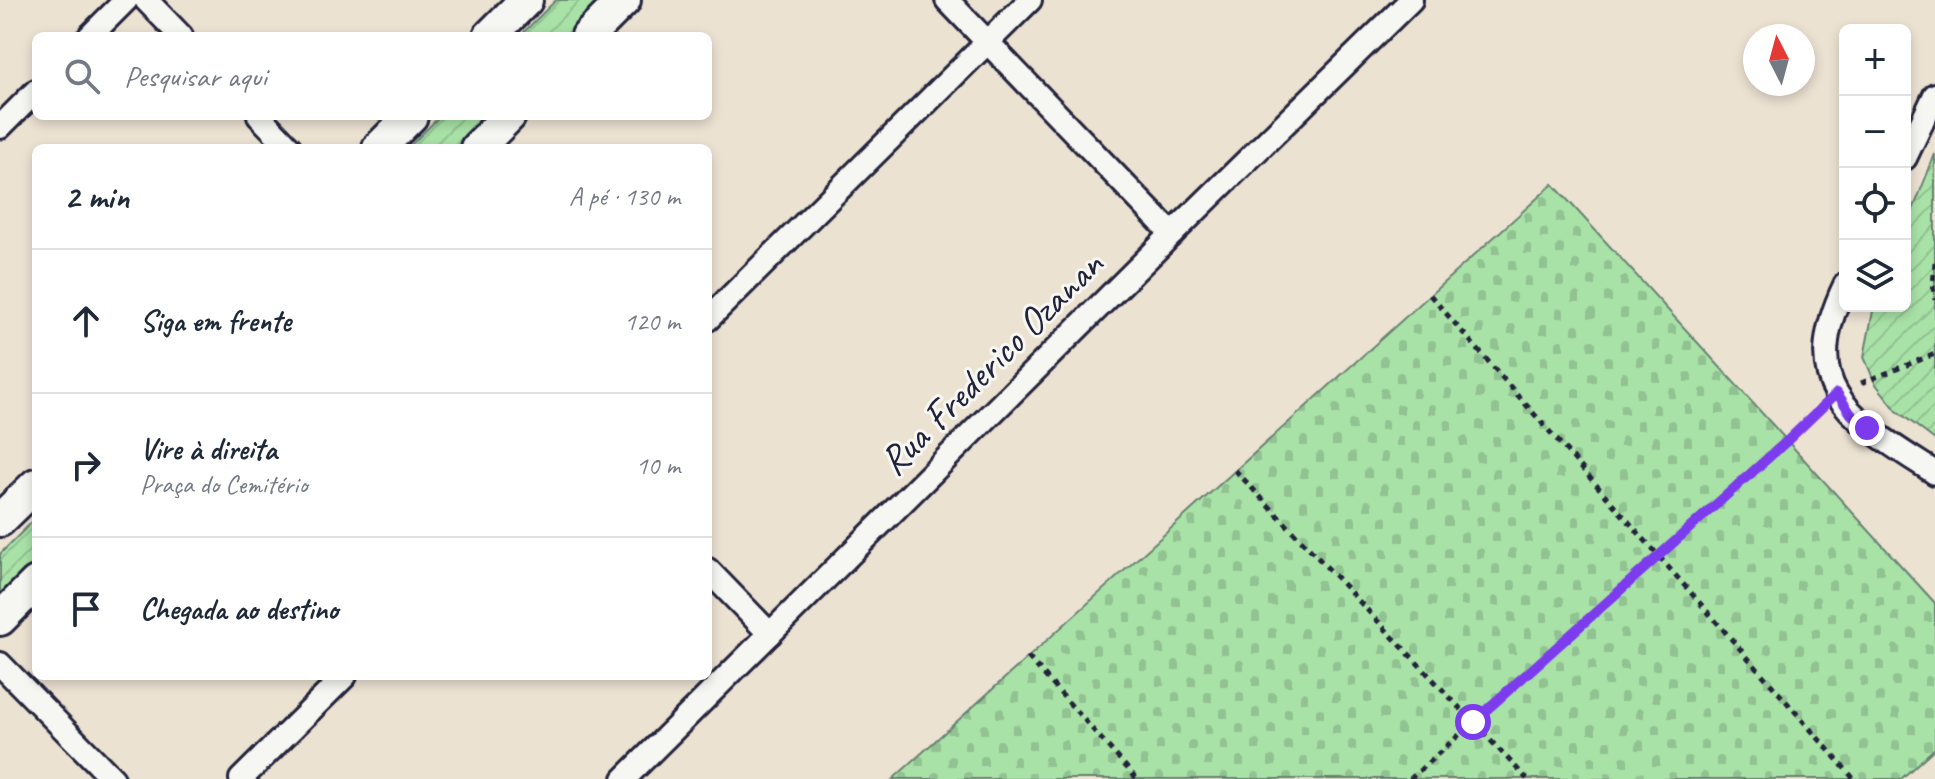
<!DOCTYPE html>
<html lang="pt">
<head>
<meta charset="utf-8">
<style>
  body { margin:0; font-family:Caveat,sans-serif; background:#f6f6f7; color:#1f2937 }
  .controls { position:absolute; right:24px; top:24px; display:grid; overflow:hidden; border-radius:12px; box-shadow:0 4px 12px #0003 }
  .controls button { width:72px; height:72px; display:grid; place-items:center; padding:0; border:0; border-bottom:2px solid #e0e1e3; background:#fff; color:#1f2937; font:40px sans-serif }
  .compass { position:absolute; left:1743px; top:24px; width:72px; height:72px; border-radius:50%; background:#fff; box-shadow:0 4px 12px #0003; rotate:354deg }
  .stop { position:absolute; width:24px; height:24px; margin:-18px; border:6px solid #7c3aed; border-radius:50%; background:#fff }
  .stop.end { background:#7c3aed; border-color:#fff; box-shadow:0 2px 8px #0008 }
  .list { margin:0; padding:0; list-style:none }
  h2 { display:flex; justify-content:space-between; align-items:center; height:104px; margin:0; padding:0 32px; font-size:34px }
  h2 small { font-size:26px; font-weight:400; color:#747a83 }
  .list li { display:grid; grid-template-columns:52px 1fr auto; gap:24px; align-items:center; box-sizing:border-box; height:144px; padding:0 32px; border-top:2px solid #e0e1e3 }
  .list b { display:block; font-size:30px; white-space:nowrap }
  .list p { margin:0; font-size:26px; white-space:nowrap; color:#747a83 }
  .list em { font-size:26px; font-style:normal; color:#747a83 }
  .icon { flex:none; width:44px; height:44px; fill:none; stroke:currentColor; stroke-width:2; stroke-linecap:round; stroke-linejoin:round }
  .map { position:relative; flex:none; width:1935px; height:779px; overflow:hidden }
  .search { position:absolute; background:#fff; box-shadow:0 4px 12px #0003; left:32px; top:32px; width:680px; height:88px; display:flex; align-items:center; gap:20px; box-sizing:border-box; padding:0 28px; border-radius:12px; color:#747a83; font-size:30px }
  .panel { position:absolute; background:#fff; box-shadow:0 4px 12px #0003; left:32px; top:144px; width:680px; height:536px; border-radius:12px }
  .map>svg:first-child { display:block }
  .cemetery { fill:url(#cemetery-stones); stroke:#668271; stroke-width:2 }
  .garden { fill:url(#garden-furrows); stroke:#668271; stroke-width:2 }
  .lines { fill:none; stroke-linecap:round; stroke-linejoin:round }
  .street-casing { stroke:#22223b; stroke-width:28 }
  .secondary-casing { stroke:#22223b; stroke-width:38 }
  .path { stroke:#22223b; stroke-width:5; stroke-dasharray:6 6; stroke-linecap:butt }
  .street { stroke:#f6f6f2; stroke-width:22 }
  .secondary { stroke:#f6f6f2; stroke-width:32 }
  .route { stroke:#7c3aed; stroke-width:10 }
  .labels { text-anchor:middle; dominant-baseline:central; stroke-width:6; stroke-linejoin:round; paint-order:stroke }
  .street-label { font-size:40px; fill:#22223b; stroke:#f6f6f2 }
</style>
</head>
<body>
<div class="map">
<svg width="1935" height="779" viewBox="0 0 1935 779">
  <defs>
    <pattern id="cemetery-stones" width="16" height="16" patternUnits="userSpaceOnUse" patternTransform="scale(2)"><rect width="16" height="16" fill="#a9e2a7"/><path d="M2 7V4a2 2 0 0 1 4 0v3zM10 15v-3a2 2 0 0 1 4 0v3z" fill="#91c291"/></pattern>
    <pattern id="garden-furrows" width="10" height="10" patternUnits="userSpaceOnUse" patternTransform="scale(2)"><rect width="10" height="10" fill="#a9e2a7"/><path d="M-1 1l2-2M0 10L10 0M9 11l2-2" fill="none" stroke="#91c291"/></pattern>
  </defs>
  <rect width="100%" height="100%" fill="#ece2d2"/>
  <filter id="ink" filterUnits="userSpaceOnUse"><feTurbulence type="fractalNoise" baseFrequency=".0125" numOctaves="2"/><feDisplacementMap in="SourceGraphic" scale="16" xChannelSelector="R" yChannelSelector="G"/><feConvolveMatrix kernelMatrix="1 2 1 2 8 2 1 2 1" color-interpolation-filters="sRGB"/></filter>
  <g filter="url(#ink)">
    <path class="cemetery" d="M1553 184 1935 603V748L1901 779H893Z"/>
    <g class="garden">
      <path d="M556 0H605L570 36H520Z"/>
      <path d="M440 116H490L458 148H408Z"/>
      <path d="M1935 154V440L1897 411 1875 383 1864 357 1874 306H1905V230Z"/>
      <path d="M36 518V568L0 604V554Z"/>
    </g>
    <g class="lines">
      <g class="street-casing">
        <g id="street">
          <path d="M146 0 181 36"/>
          <path d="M947 0 1172 234"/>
          <path d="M90 36 126 0"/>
          <path d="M259 116 290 148"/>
          <path d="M0 127 36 91"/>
          <path d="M1905 158 1935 95"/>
          <path d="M1845 285C1794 392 1854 420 1935 473"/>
          <path d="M708 319 1030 0"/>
          <path d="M708 570 770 634"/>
          <path d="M0 664 113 779"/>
          <path d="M241 779 345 676"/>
          <path d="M624 779 1172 234 1411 0"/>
        </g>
      </g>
      <g class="secondary-casing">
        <g id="secondary">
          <path d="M490 36 526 0"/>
          <path d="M588 36 624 0"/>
          <path d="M379 148 411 116"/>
          <path d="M477 148 509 116"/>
          <path d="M0 520 36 485"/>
          <path d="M0 619 36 583"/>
        </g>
      </g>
      <g class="path">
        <path d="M1935 262 1933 285 1935 300"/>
        <path d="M1430 295 1854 779"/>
        <path d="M1861 383 1935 354"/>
        <path d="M1235 470 1527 779"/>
        <path d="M1028 657 1137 779"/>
        <path d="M1410 779 1787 441 1819 410"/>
      </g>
      <use href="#street" class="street"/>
      <use href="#secondary" class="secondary"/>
    </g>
  </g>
  <g class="lines" filter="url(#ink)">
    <path class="route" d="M1473 722 1787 441 1837 393 1851 414 1867 428"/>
  </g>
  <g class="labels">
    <g class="street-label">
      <text transform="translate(991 363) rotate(-45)">Rua Frederico Ozanan</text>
    </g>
  </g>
</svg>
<div class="controls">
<button>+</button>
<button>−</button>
<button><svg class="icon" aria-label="locate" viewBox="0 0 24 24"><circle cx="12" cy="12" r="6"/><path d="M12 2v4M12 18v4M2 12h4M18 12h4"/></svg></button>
<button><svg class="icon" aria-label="layers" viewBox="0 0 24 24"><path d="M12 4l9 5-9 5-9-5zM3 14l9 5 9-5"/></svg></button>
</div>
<svg class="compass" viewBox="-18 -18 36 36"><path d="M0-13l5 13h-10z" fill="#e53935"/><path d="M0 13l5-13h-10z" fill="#747a83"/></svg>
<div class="stop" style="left:1473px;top:722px"></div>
<div class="stop end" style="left:1867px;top:428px"></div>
<div class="search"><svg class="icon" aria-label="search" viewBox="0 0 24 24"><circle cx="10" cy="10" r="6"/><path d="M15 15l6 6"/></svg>Pesquisar aqui</div>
<section class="panel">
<h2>2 min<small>A pé · 130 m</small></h2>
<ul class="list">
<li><svg class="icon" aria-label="ahead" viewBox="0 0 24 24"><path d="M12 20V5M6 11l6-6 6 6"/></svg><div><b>Siga em frente</b></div><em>120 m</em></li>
<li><svg class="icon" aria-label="right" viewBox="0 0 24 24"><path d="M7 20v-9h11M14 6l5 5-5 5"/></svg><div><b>Vire à direita</b><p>Praça do Cemitério</p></div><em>10 m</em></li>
<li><svg class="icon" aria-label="arrive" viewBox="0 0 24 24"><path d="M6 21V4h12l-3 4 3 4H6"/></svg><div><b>Chegada ao destino</b></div></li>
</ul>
</section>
</div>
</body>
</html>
